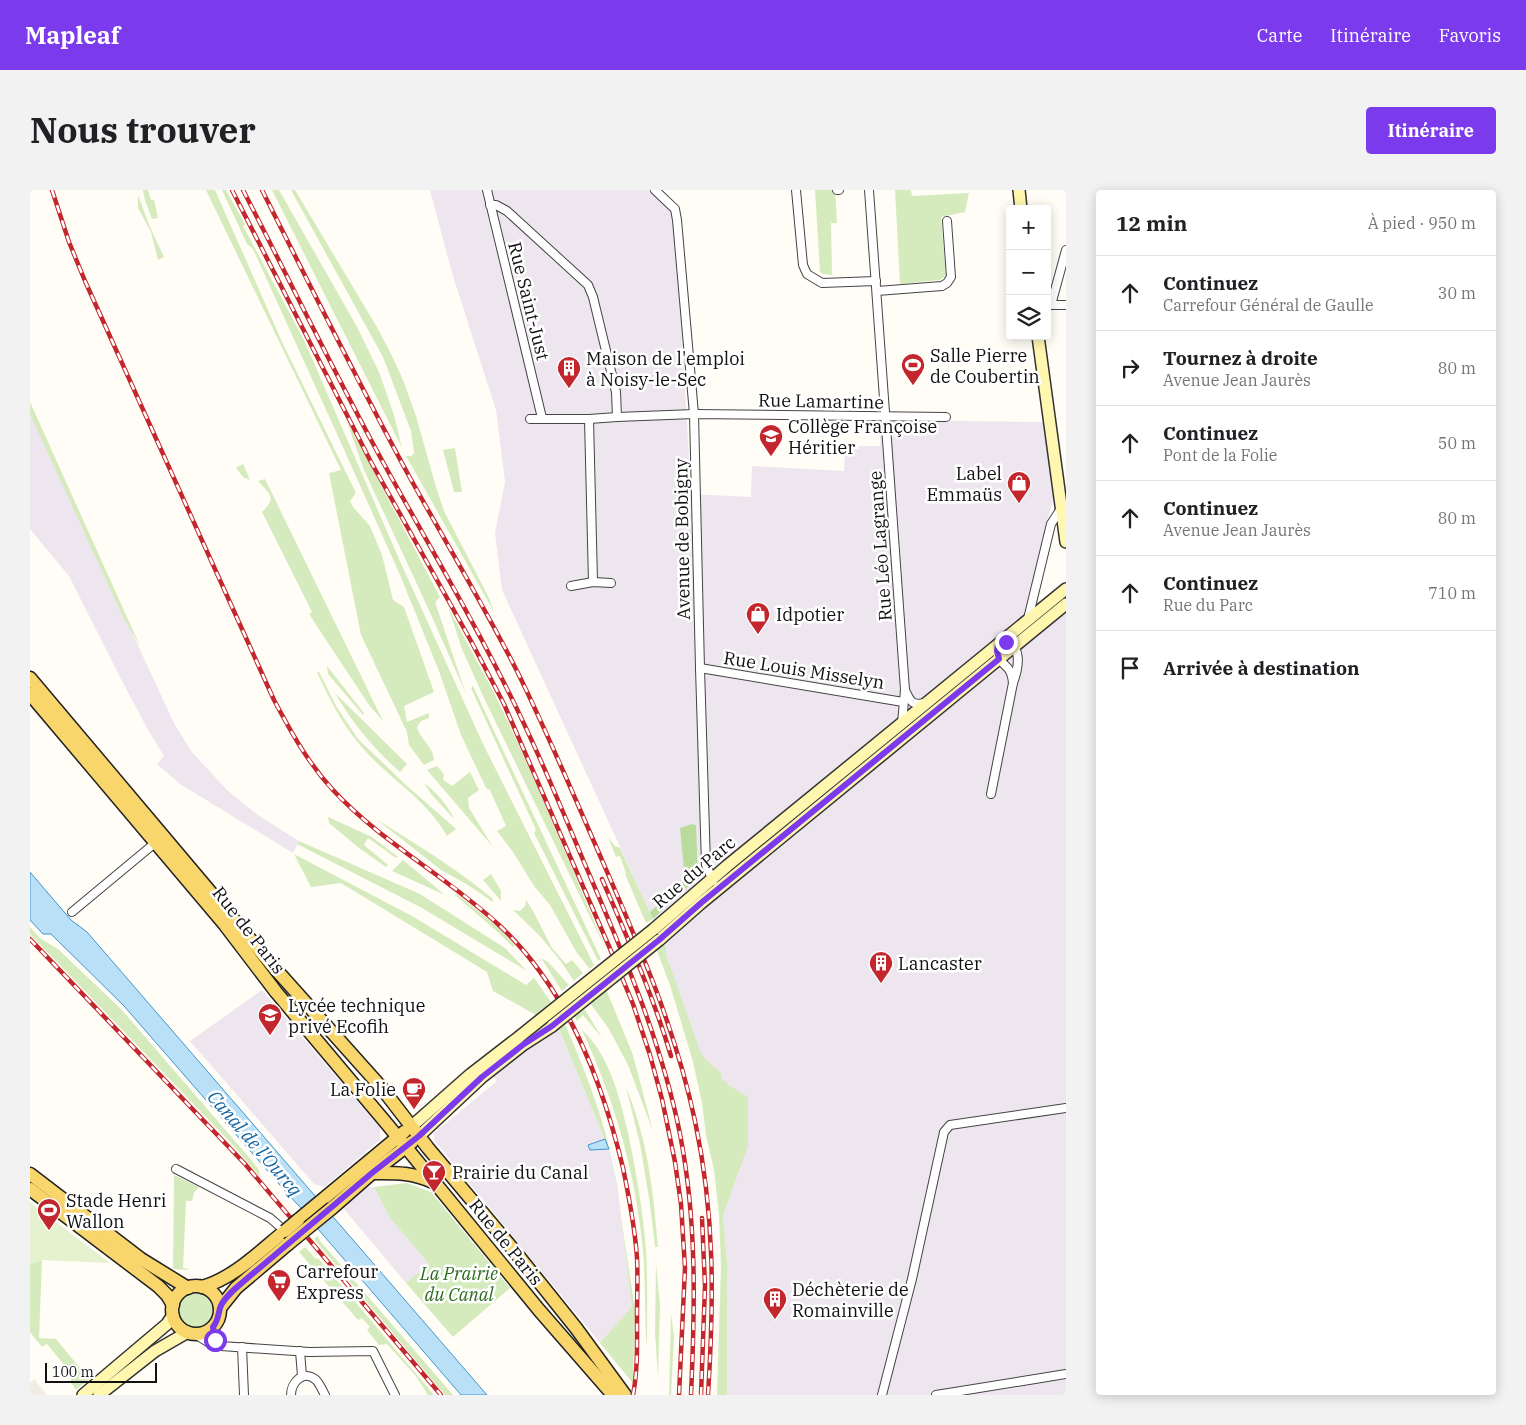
<!DOCTYPE html>
<html lang="fr">
<head>
<meta charset="utf-8">
<style>
  body { margin:0; font-family:"IBM Plex Serif",serif; background:#f2f2f2; color:#202124 }
  .controls { position:absolute; right:15px; top:15px; display:grid; overflow:hidden; border-radius:5px; box-shadow:0 2px 12px #0003 }
  .controls button { width:45px; height:45px; display:grid; place-items:center; padding:0; border:0; border-bottom:1px solid #e0e0e0; background:#fff; color:#202124; font:25px sans-serif }
  .scale { position:absolute; left:15px; bottom:12px; width:112px; box-sizing:border-box; padding-left:5px; border:2px solid #111; border-top:0; font-size:14px; line-height:18px; white-space:nowrap; color:#111; -webkit-text-stroke:4px #fff; paint-order:stroke }
  .stop { position:absolute; width:15px; height:15px; margin:-11px; border:4px solid #7c3aed; border-radius:50%; background:#fff }
  .stop.end { background:#7c3aed; border-color:#fff; box-shadow:0 1px 5px #0008 }
  .list { margin:0; padding:0; list-style:none }
  h2 { display:flex; justify-content:space-between; align-items:center; height:65px; margin:0; padding:0 20px; font-size:21px }
  h2 small { font-size:16px; font-weight:400; color:#757577 }
  .list li { display:grid; grid-template-columns:32px 1fr auto; gap:15px; align-items:center; box-sizing:border-box; height:75px; padding:0 20px; border-top:1px solid #e0e0e0 }
  .list b { display:block; font-size:19px; white-space:nowrap }
  .list p { margin:0; font-size:16px; white-space:nowrap; color:#757577 }
  .list em { font-size:16px; font-style:normal; color:#757577 }
  .icon { flex:none; width:28px; height:28px; fill:none; stroke:currentColor; stroke-width:2; stroke-linecap:round; stroke-linejoin:round }
  .map { position:relative; flex:none; width:1036px; height:1205px; overflow:hidden; border-radius:5px }
  header { display:flex; align-items:center; gap:30px; box-sizing:border-box; height:70px; padding:0 25px; background:#7c3aed; color:#fff }
  header strong { font-size:24px }
  nav { display:flex; gap:28px; margin-inline-start:auto; font-size:18px }
  .intro { display:flex; align-items:center; justify-content:space-between; box-sizing:border-box; height:120px; padding:0 30px }
  h1 { margin:0; font-size:35px }
  .button { padding:12px 22px; border-radius:5px; background:#7c3aed; color:#fff; font-size:18px; font-weight:700 }
  main { display:flex; gap:30px; padding:0 30px }
  aside { flex:1; background:#fff; border-radius:5px; box-shadow:0 2px 12px #0003 }
  .map>svg:first-child { display:block }
  .industrial { fill:#eee6ef }
  .green { fill:#d5ebbd }
  .forest { fill:#b9dc9c }
  .pitch { fill:#e6f2cf }
  .plaza { fill:#f1ede2 }
  .water { fill:#b9e0f7; stroke:#3f96cf }
  .lines { fill:none; stroke-linecap:round; stroke-linejoin:round }
  .minor-casing { stroke:#444; stroke-width:10 }
  .secondary-casing { stroke:#333; stroke-width:14 }
  .primary-casing { stroke:#222; stroke-width:15 }
  .minor { stroke:#fff; stroke-width:8 }
  .secondary { stroke:#fff6b0; stroke-width:11 }
  .primary { stroke:#f9d66b; stroke-width:12 }
  .rail-casing { stroke:#c4262e; stroke-width:4.5 }
  .rail { stroke:#fff; stroke-width:2.5; stroke-dasharray:8; stroke-linecap:butt }
  .secondary-bridge-casing { stroke:#333; stroke-width:14; stroke-linecap:butt }
  .primary-bridge-casing { stroke:#222; stroke-width:15; stroke-linecap:butt }
  .secondary-bridge { stroke:#fff6b0; stroke-width:11 }
  .primary-bridge { stroke:#f9d66b; stroke-width:12 }
  .route { stroke:#7c3aed; stroke-width:6 }
  .labels { text-anchor:middle; dominant-baseline:central; stroke-width:5; stroke-linejoin:round; paint-order:stroke }
  .street-label { font-size:18px; fill:#111; stroke:#fff }
  .poi-label { font-size:18px; fill:#111; stroke:#fff; text-anchor:start }
  .park-label { font-size:18px; font-style:italic; fill:#2f6b1f; stroke:#fff }
  .water-label { font-size:19px; font-style:italic; fill:#1768a6; stroke:#fff }
</style>
</head>
<body>
<header>
<strong>Mapleaf</strong>
<nav><a>Carte</a><a>Itinéraire</a><a>Favoris</a></nav>
</header>
<div class="intro"><h1>Nous trouver</h1><a class="button">Itinéraire</a></div>
<main>
<div class="map">
<svg width="1036" height="1205" viewBox="0 0 1036 1205">
  <rect width="100%" height="100%" fill="#fffdf5"/>
  <g class="industrial">
    <path d="M400 0H621L645 21 661 304 721 307 722 276 814 281 815 258 828 259 829 256H850V230L1014 232 1024 305 996 422 1030 427 1036 422V1205H688L697 1072 693 1025 675 878 636 764V757L472 400 465 343 475 292 466 220 422 83Z"/>
    <path d="M0 213 97 432 144 533 161 561 198 601 228 625 269 651 263 663 150 594 127 574 134 566 118 540 91 489 39 386 0 339Z"/>
    <path d="M232 800 350 938V950L294 997 284 994 160 851Z"/>
    <path d="M529 839 580 962 587 993 602 1117 598 1187 404 950V943L467 891 462 884 486 866Z"/>
    <path d="M344 997 360 1028 399 1074 376 1093 313 1018 336 998Z"/>
  </g>
  <g class="green">
    <path d="M113 0H118L121 10H124L128 28 122 29 115 10Z"/>
    <path d="M176 0H185L253 154 326 303 320 311 323 317 340 336 352 365 363 410 374 417 404 502 374 516 377 532 399 523V528L391 531 387 537C391 551 402 554 404 570L394 575 379 555 377 542 331 445 299 283 311 280Z"/>
    <path d="M192 0H196L215 34 213 36 274 150 369 369 454 556 564 775 560 779 547 763 520 715 504 696 483 662 467 641 476 636 460 600 456 598 431 545 409 481 370 385 312 255 223 59 217 54Z"/>
    <path d="M242 0H249L326 135 349 182 364 225 372 258Z"/>
    <path d="M261 0H265L348 139 362 166 373 190 386 226 406 297 414 321 459 408 464 422 376 266H381L384 263 381 241 353 167Z"/>
    <path d="M785 0H805L807 33H801L802 85 793 84 790 82Z"/>
    <path d="M865 0H881L882 6 939 3 935 22 911 27 916 86 909 90 870 94Z"/>
    <path d="M108 5 120 37 134 67 128 70 121 42 108 18Z"/>
    <path d="M0 212 110 456 93 427 0 224Z"/>
    <path d="M316 229 410 407 406 411V415L436 504 398 418 334 280Z"/>
    <path d="M425 258 432 302H424L413 260Z"/>
    <path d="M213 274 220 290 213 287 206 278Z"/>
    <path d="M235 289 353 531 339 515 279 424 282 422 232 322C248 306 239 304 228 291Z"/>
    <path d="M418 417C433 445 448 473 463 501 506 587 541 678 579 766L453 506 432 459Z"/>
    <path d="M297 476 334 523 333 525 298 484Z"/>
    <path d="M287 482H289L306 516 328 549 376 595 426 639 417 646C399 613 366 593 340 566 316 542 301 513 287 482Z"/>
    <path d="M443 496 571 769 568 771 504 643 506 640 441 498Z"/>
    <path d="M305 503 377 574 370 582C343 558 323 534 305 503Z"/>
    <path d="M407 576 414 584 413 590 422 596 440 582 449 600 438 608 439 618 463 657 397 580Z"/>
    <path d="M394 593C407 603 417 614 424 629L401 604Z"/>
    <path d="M298 627 342 647 368 667 366 668 338 648 334 655 358 675 356 677 329 658 299 633Z"/>
    <path d="M346 629C386 654 426 678 463 709V712L438 695 411 680Z"/>
    <path d="M578 647 585 656 590 658 623 729 616 733 595 684 596 683 590 666 586 667Z"/>
    <path d="M269 651 390 704 475 758 497 781 392 718 267 654Z"/>
    <path d="M264 664 382 726 496 795 504 788 521 812 506 825 463 801 457 782 311 693 281 697Z"/>
    <path d="M373 670 415 705 362 681Z"/>
    <path d="M461 684 471 701V711L453 690Z"/>
    <path d="M427 704 469 738 485 755 483 757 469 743 425 705Z"/>
    <path d="M496 710 503 721 522 758 536 774 542 770 553 783 544 791 532 773 510 746 483 720 490 721 495 716Z"/>
    <path d="M0 737 11 749 28 759 92 820 223 972 229 980 230 987 202 954 0 744Z"/>
    <path d="M634 753 636 757V764L670 861 676 870 691 883V888L700 896 718 907V956L693 1025 697 1072V1205H687L691 1076 689 1025 684 980 676 946 672 913 663 872 640 795 626 758Z"/>
    <path d="M511 768 518 772 539 795 532 801Z"/>
    <path d="M576 799 603 865 623 941 598 875 579 839 560 813Z"/>
    <path d="M554 818 572 848 553 825 547 831 544 825Z"/>
    <path d="M535 834C553 876 570 918 580 962L529 839Z"/>
    <path d="M552 840C580 866 589 906 598 943 606 981 613 1021 616 1060 618 1093 617 1126 617 1159 614 1126 616 1093 613 1060 605 980 585 912 552 840Z"/>
    <path d="M596 897C618 951 623 999 628 1057H625L620 1014 610 954Z"/>
    <path d="M144 985 169 997 164 1003 162 1011H156L153 1078 158 1079V1080L143 1079Z"/>
    <path d="M377 993 401 1002 480 1098 423 1147 376 1093 399 1074 360 1028 344 997Z"/>
    <path d="M591 1027 605 1119 603 1193 570 1153 602 1117Z"/>
    <path d="M288 1046 290 1051 423 1205H415L284 1049Z"/>
    <path d="M275 1057 286 1069 288 1068 404 1205H398L386 1186 357 1154 349 1155 337 1140 340 1137 332 1128 328 1130 269 1062Z"/>
    <path d="M12 1070 9 1148 26 1149 59 1189 46 1200 40 1191 44 1187 17 1154 12 1157 0 1142V1074Z"/>
    <path d="M626 1074 630 1115 628 1187 625 1143Z"/>
    <circle cx="167" cy="1120" r="18"/>
    <path d="M641 1123 644 1147 641 1205H639Z"/>
  </g>
  <path class="forest" d="M662 634 666 635 668 687 623 729 620 722 655 690 650 638Z"/>
  <path class="pitch" d="M0 1012 80 1073 12 1070 0 1074Z"/>
  <path class="plaza" d="M4 1189 16 1204 15 1205H2L0 1202V1193Z"/>
  <g class="water">
    <path d="M0 682 41 730 57 742 457 1205H431L288 1039 281 1029 256 1002 94 816 21 744H13L0 730Z"/>
    <path d="M575 949 579 959 560 960 558 955Z"/>
  </g>
  <g class="lines">
    <g class="minor-casing">
      <g id="minor">
        <path d="M457 0 512 228"/>
        <path d="M625 0 645 19 647 30 664 224 670 478 676 675 683 691"/>
        <path d="M766 0 773 75 777 84 792 93 846 91"/>
        <path d="M807 0H809"/>
        <path d="M839 0 875 500 872 533"/>
        <path d="M460 15H466L477 21 558 95 563 107 586 202 587 227"/>
        <path d="M847 101 912 96 917 93 921 87 917 31"/>
        <path d="M1017 115H1036"/>
        <path d="M1021 115 1036 60"/>
        <path d="M500 229H559L587 227 664 224 916 227"/>
        <path d="M559 229 563 392"/>
        <path d="M541 396 563 392 581 393"/>
        <path d="M998 429 1021 334 1032 317"/>
        <path d="M968 465C972 478 981 473 983 493"/>
        <path d="M670 478 873 512"/>
        <path d="M875 500C880 511 882 516 895 513"/>
        <path d="M961 604 983 493C989 477 994 449 968 454"/>
        <path d="M42 722 125 653"/>
        <path d="M146 979 240 1028 255 1041"/>
        <path d="M183 1137 184 1147 191 1156"/>
        <path d="M165 1144 181 1154 191 1156 279 1162 343 1161 365 1205"/>
        <path d="M212 1157 214 1205"/>
        <path d="M270 1161 272 1186"/>
        <path d="M261 1205C261 1192 274 1179 286 1190 290 1194 292 1200 295 1205"/>
        <path d="M852 1205 882 1089 914 942 920 935 1036 918"/>
        <path d="M906 1205 1036 1184"/>
      </g>
    </g>
    <g class="secondary-casing">
      <g id="secondary">
        <path d="M989 0 991 19"/>
        <path d="M1008 146 1036 352"/>
        <path d="M624 739 697 676 1036 399"/>
        <path d="M629 750 671 713 1036 414"/>
        <path d="M382 936 441 884 489 847"/>
        <path d="M389 946 452 887 494 854 522 836"/>
        <path d="M53 1205 137 1134 143 1125"/>
        <path d="M69 1205 125 1161 158 1142"/>
      </g>
    </g>
    <g class="primary-casing">
      <g id="primary">
        <path d="M0 488 241 774 351 897 398 958 482 1058 546 1138 595 1205"/>
        <path d="M0 504 195 735 246 802 357 934 509 1120 583 1205"/>
        <path d="M342 983C365 983 381 982 403 992"/>
        <path d="M0 984 111 1069 158 1098"/>
        <path d="M0 999 128 1096 137 1105 143 1115"/>
        <path d="M302 1018 342 983 382 952"/>
        <path d="M268 1030 374 942"/>
        <circle cx="166" cy="1120" r="24"/>
        <path d="M172 1097C204 1088 230 1061 255 1041"/>
        <path d="M190 1118 206 1098 258 1054"/>
      </g>
    </g>
    <use href="#minor" class="minor"/>
    <use href="#secondary" class="secondary"/>
    <use href="#primary" class="primary"/>
    <g class="rail-casing">
      <g id="rail">
        <path d="M22 0 39 52 55 91 244 510C261 542 278 573 303 600 352 653 418 687 470 736 537 799 572 890 593 978 599 1007 605 1038 607 1068 608 1087 607 1107 607 1126 607 1152 608 1179 603 1205"/>
        <path d="M202 0 341 272 441 451 474 514 581 761 603 814 620 865 632 909 645 972 651 1014 655 1078 649 1205"/>
        <path d="M213 0C260 91 305 184 354 274 393 345 435 415 471 487 502 547 528 610 554 672 592 761 631 849 650 944 667 1031 665 1116 661 1205"/>
        <path d="M232 0C280 96 328 192 379 286 415 351 453 414 487 481 515 538 540 596 565 654 605 746 644 832 665 931 685 1025 684 1110 678 1205"/>
        <path d="M572 689C597 747 623 805 641 866"/>
        <path d="M0 749 215 974 411 1205"/>
        <path d="M671 1205 675 1096 672 1028"/>
      </g>
    </g>
    <use href="#rail" class="rail"/>
    <g class="secondary-bridge-casing">
      <g id="secondary-bridge">
        <path d="M522 836 629 750"/>
        <path d="M489 847 624 739"/>
      </g>
    </g>
    <g class="primary-bridge-casing">
      <g id="primary-bridge">
        <path d="M255 1041 268 1030"/>
        <path d="M258 1054 302 1018"/>
      </g>
    </g>
    <use href="#secondary-bridge" class="secondary-bridge"/>
    <use href="#primary-bridge" class="primary-bridge"/>
  </g>
  <g class="lines">
    <path class="route" d="M185 1150 183 1137C188 1131 188 1126 190 1118 193 1108 206 1098 214 1091L342 983 389 946 452 887 494 854 522 836 629 750 671 713 969 469 967 461 968 454 976 452"/>
  </g>
  <defs>
    <g id="stadium-pin" transform="scale(1.25)"><path d="M0 17L-7.5 6A9.5 9.5 0 1 1 7.5 6Z" fill="#c4262e" stroke="#fff"/><path d="M0-5a6.5 5 0 1 0 0 10a6.5 5 0 1 0 0-10ZM-3.5-1.8h7v3.6h-7Z" fill="#fff"/></g>
    <g id="building-pin" transform="scale(1.25)"><path d="M0 17L-7.5 6A9.5 9.5 0 1 1 7.5 6Z" fill="#c4262e" stroke="#fff"/><path d="M-4-6H4V6H1V3H-1V6H-4ZM-2.5-4.3h1.7v1.8h-1.7ZM.8-4.3h1.7v1.8H.8ZM-2.5-1h1.7V.8h-1.7ZM.8-1h1.7V.8H.8Z" fill="#fff"/></g>
    <g id="school-pin" transform="scale(1.25)"><path d="M0 17L-7.5 6A9.5 9.5 0 1 1 7.5 6Z" fill="#c4262e" stroke="#fff"/><path d="M0-5L7-2L0 1L-7-2ZM-4 1L0 2.5L4 1V4Q0 6-4 4Z" fill="#fff"/></g>
    <g id="shop-pin" transform="scale(1.25)"><path d="M0 17L-7.5 6A9.5 9.5 0 1 1 7.5 6Z" fill="#c4262e" stroke="#fff"/><path d="M-5-2.5h2.3a2.7 3.5 0 0 1 5.4 0H5L5.5 6h-11ZM-1.5-2.5h3a1.5 2.3 0 0 0-3 0Z" fill="#fff"/></g>
    <g id="cafe-pin" transform="scale(1.25)"><path d="M0 17L-7.5 6A9.5 9.5 0 1 1 7.5 6Z" fill="#c4262e" stroke="#fff"/><path d="M-5.5-4.5H6V0H3Q3 3.5 0 3.5H-2.5Q-5.5 3.5-5.5 0ZM3-3.2v2h1.7v-2ZM-6 4.5H4V6H-6Z" fill="#fff"/></g>
    <g id="bar-pin" transform="scale(1.25)"><path d="M0 17L-7.5 6A9.5 9.5 0 1 1 7.5 6Z" fill="#c4262e" stroke="#fff"/><path d="M-6-5H6L.8 .8V4.5H3.5V6h-7V4.5H-.8V.8Z" fill="#fff"/></g>
    <g id="supermarket-pin" transform="scale(1.25)"><path d="M0 17L-7.5 6A9.5 9.5 0 1 1 7.5 6Z" fill="#c4262e" stroke="#fff"/><path d="M-6-5.5h2.5l.6 2H6L4.5 2H-2.5L-4.4-4H-6ZM-1.5 3.2a1.3 1.3 0 1 0 .1 0ZM3 3.2a1.3 1.3 0 1 0 .1 0Z" fill="#fff"/></g>
  </defs>
  <g fill-rule="evenodd">
    <use href="#stadium-pin" x="883" y="175"/>
    <use href="#building-pin" x="539" y="178"/>
    <use href="#school-pin" x="741" y="246"/>
    <use href="#shop-pin" x="989" y="293"/>
    <use href="#shop-pin" x="728" y="424"/>
    <use href="#building-pin" x="851" y="773"/>
    <use href="#school-pin" x="240" y="825"/>
    <use href="#cafe-pin" x="384" y="899"/>
    <use href="#bar-pin" x="404" y="982"/>
    <use href="#stadium-pin" x="19" y="1020"/>
    <use href="#supermarket-pin" x="249" y="1091"/>
    <use href="#building-pin" x="745" y="1109"/>
  </g>
  <g class="labels">
    <g class="street-label">
      <text transform="translate(499 111) rotate(76)">Rue Saint-Just</text>
      <text transform="translate(791 211) rotate(1)">Rue Lamartine</text>
      <text transform="translate(652 349) rotate(-91)">Avenue de Bobigny</text>
      <text transform="translate(850 356) rotate(-94)">Rue Léo Lagrange</text>
      <text transform="translate(774 480) rotate(9)">Rue Louis Misselyn</text>
      <text transform="translate(664 682) rotate(-40)">Rue du Parc</text>
      <text transform="translate(219 740) rotate(52)">Rue de Paris</text>
      <text transform="translate(476 1052) rotate(51)">Rue de Paris</text>
    </g>
    <g class="poi-label">
      <text x="900" y="165">Salle Pierre<tspan x="900" dy="21">de Coubertin</tspan></text>
      <text x="556" y="168">Maison de l'emploi<tspan x="556" dy="21">à Noisy-le-Sec</tspan></text>
      <text x="758" y="236">Collège Françoise<tspan x="758" dy="21">Héritier</tspan></text>
      <text x="972" y="283" text-anchor="end">Label<tspan x="972" dy="21">Emmaüs</tspan></text>
      <text x="746" y="424">Idpotier</text>
      <text x="868" y="773">Lancaster</text>
      <text x="258" y="815">Lycée technique<tspan x="258" dy="21">privé Ecofih</tspan></text>
      <text x="366" y="899" text-anchor="end">La Folie</text>
      <text x="422" y="982">Prairie du Canal</text>
      <text x="36" y="1010">Stade Henri<tspan x="36" dy="21">Wallon</tspan></text>
      <text x="266" y="1081">Carrefour<tspan x="266" dy="21">Express</tspan></text>
      <text x="762" y="1099">Déchèterie de<tspan x="762" dy="21">Romainville</tspan></text>
    </g>
    <g class="park-label">
      <text x="429" y="1083">La Prairie<tspan x="429" dy="21">du Canal</tspan></text>
    </g>
    <g class="water-label">
      <text transform="translate(225 953) rotate(49)">Canal de l'Ourcq</text>
    </g>
  </g>
</svg>
<div class="controls">
<button>+</button>
<button>−</button>
<button><svg class="icon" aria-label="layers" viewBox="0 0 24 24"><path d="M12 4l9 5-9 5-9-5zM3 14l9 5 9-5"/></svg></button>
</div>
<div class="scale">100 m</div>
<div class="stop" style="left:185px;top:1150px"></div>
<div class="stop end" style="left:976px;top:452px"></div>
</div>
<aside>
<h2>12 min<small>À pied · 950 m</small></h2>
<ul class="list">
<li><svg class="icon" aria-label="ahead" viewBox="0 0 24 24"><path d="M12 20V5M6 11l6-6 6 6"/></svg><div><b>Continuez</b><p>Carrefour Général de Gaulle</p></div><em>30 m</em></li>
<li><svg class="icon" aria-label="right" viewBox="0 0 24 24"><path d="M7 20v-9h11M14 6l5 5-5 5"/></svg><div><b>Tournez à droite</b><p>Avenue Jean Jaurès</p></div><em>80 m</em></li>
<li><svg class="icon" aria-label="ahead" viewBox="0 0 24 24"><path d="M12 20V5M6 11l6-6 6 6"/></svg><div><b>Continuez</b><p>Pont de la Folie</p></div><em>50 m</em></li>
<li><svg class="icon" aria-label="ahead" viewBox="0 0 24 24"><path d="M12 20V5M6 11l6-6 6 6"/></svg><div><b>Continuez</b><p>Avenue Jean Jaurès</p></div><em>80 m</em></li>
<li><svg class="icon" aria-label="ahead" viewBox="0 0 24 24"><path d="M12 20V5M6 11l6-6 6 6"/></svg><div><b>Continuez</b><p>Rue du Parc</p></div><em>710 m</em></li>
<li><svg class="icon" aria-label="arrive" viewBox="0 0 24 24"><path d="M6 21V4h12l-3 4 3 4H6"/></svg><div><b>Arrivée à destination</b></div></li>
</ul>
</aside>
</main>
</body>
</html>
